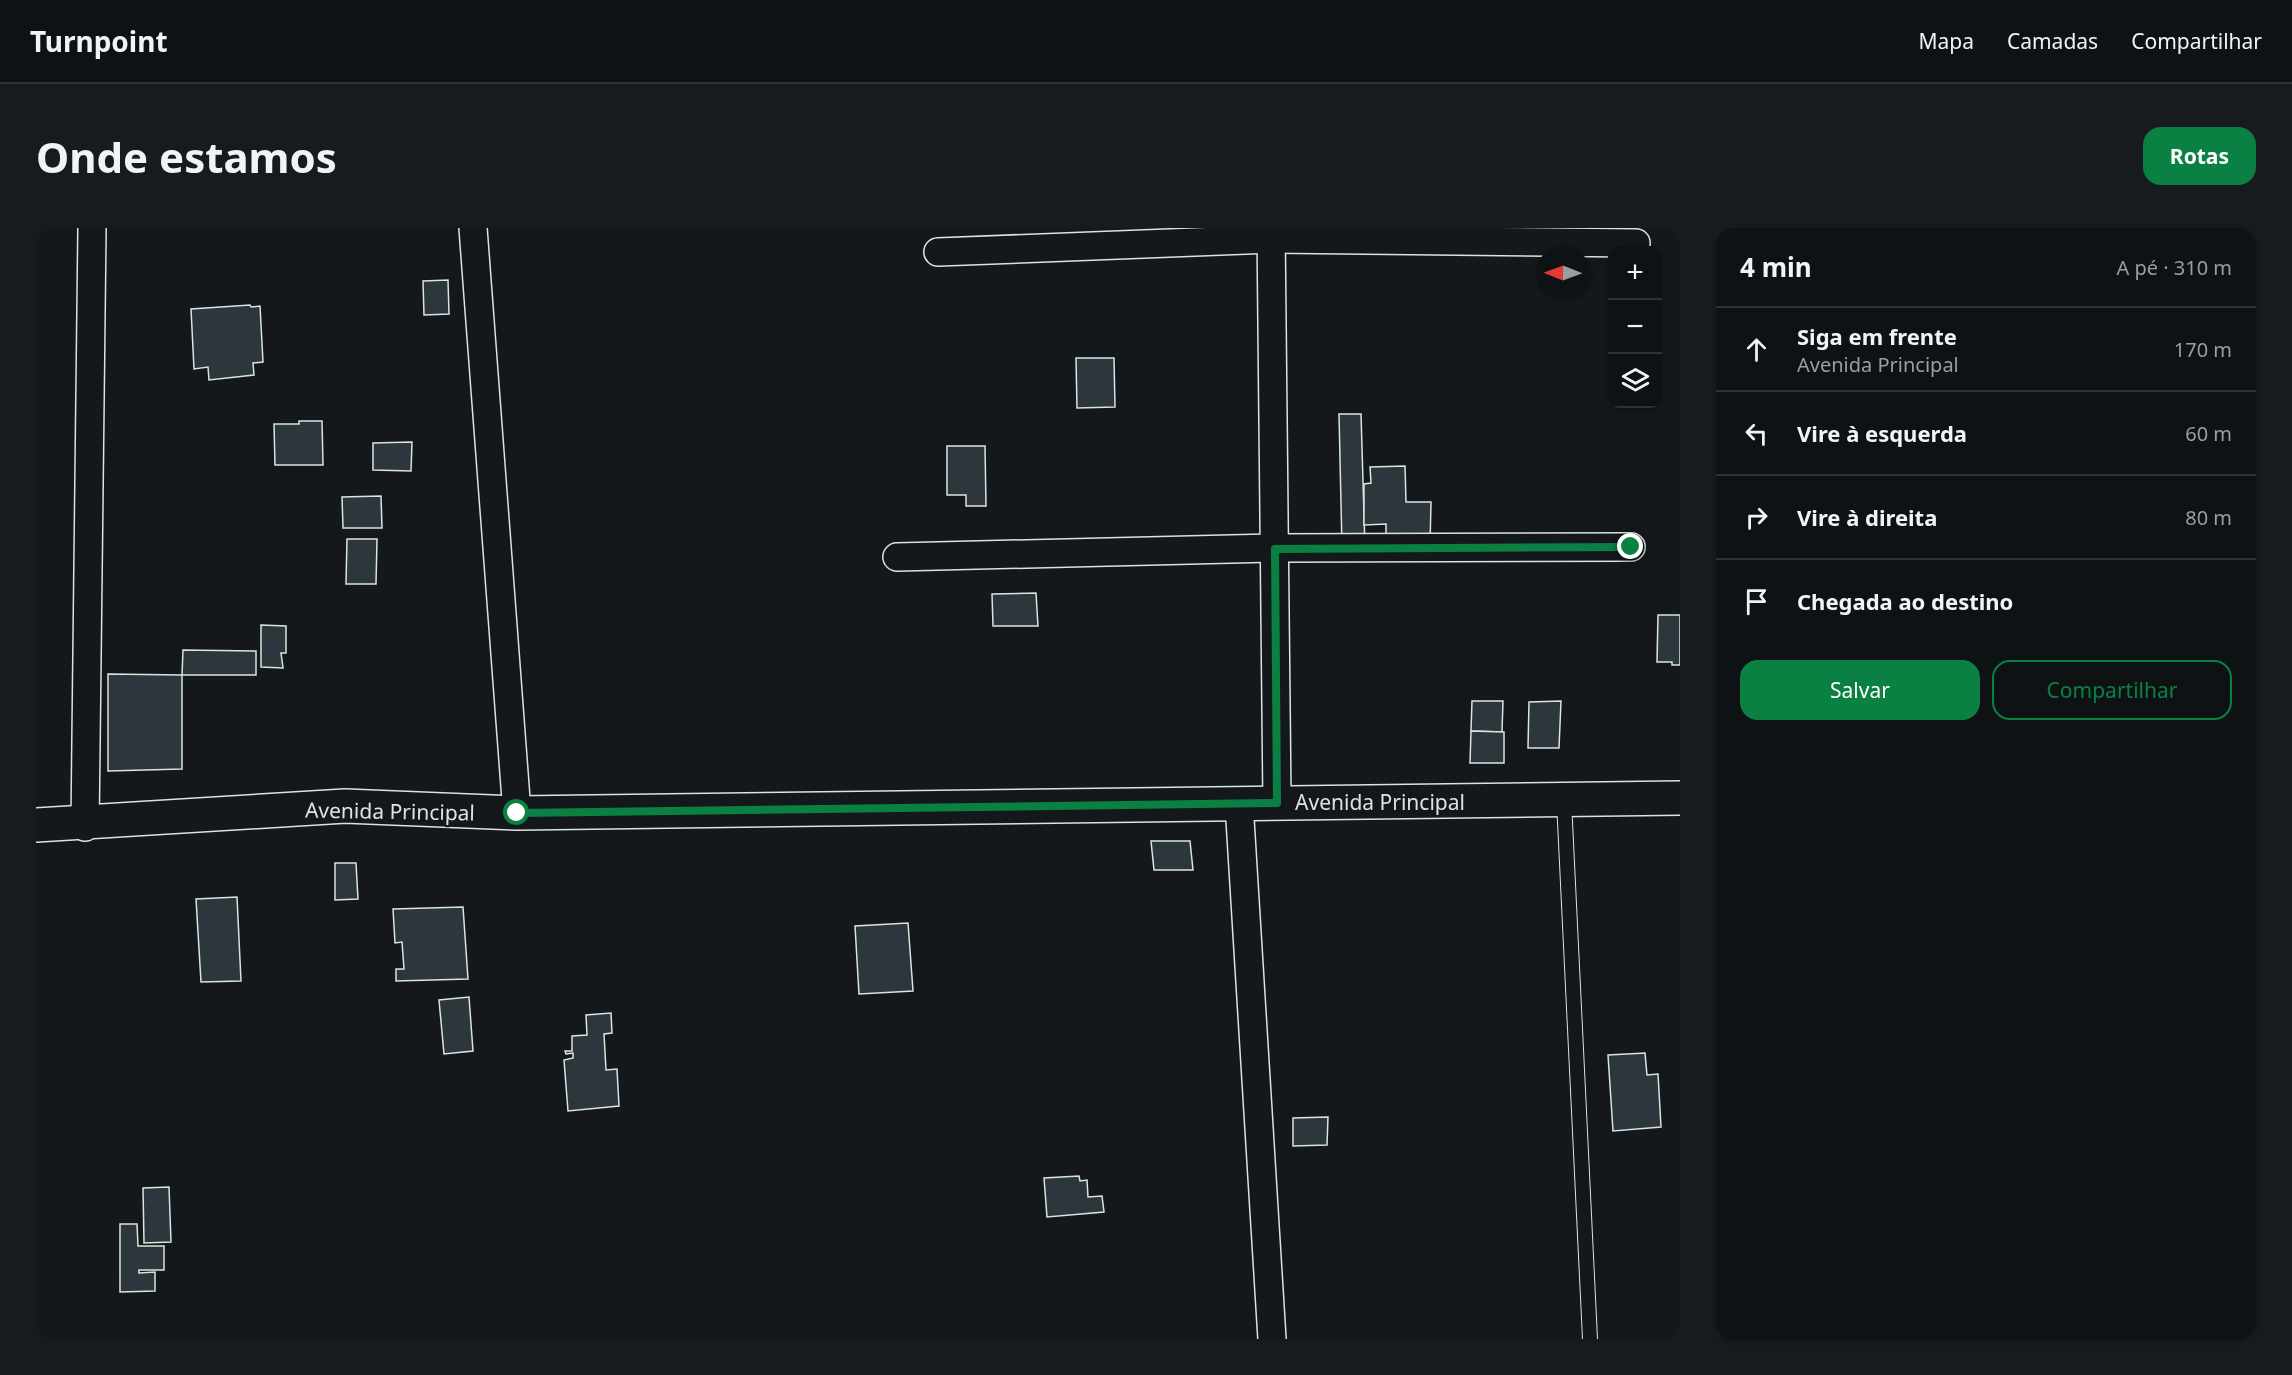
<!DOCTYPE html>
<html lang="pt">
<head>
<meta charset="utf-8">
<style>
  body { margin:0; font-family:"Noto Sans",sans-serif; background:#181b1e; color:#f1f3f6 }
  .controls { position:absolute; right:18px; top:18px; display:grid; overflow:hidden; border-radius:12px; box-shadow:0 2px 4px #0004 }
  .controls button { width:54px; height:54px; display:grid; place-items:center; padding:0; border:0; border-bottom:2px solid #2f3234; background:#0f1215; color:#f1f3f6; font:30px sans-serif }
  .compass { position:absolute; left:1500px; top:18px; width:54px; height:54px; border-radius:50%; background:#0f1215; box-shadow:0 2px 4px #0004; rotate:271deg }
  .stop { position:absolute; width:18px; height:18px; margin:-14px; border:4px solid #0b8043; border-radius:50%; background:#fff }
  .stop.end { background:#0b8043; border-color:#fff; box-shadow:0 2px 6px #0008 }
  .list { margin:0; padding:0; list-style:none }
  h2 { display:flex; justify-content:space-between; align-items:center; height:78px; margin:0; padding:0 24px; font-size:26px }
  h2 small { font-size:20px; font-weight:400; color:#9b9ea0 }
  .list li { display:grid; grid-template-columns:39px 1fr auto; gap:18px; align-items:center; box-sizing:border-box; height:84px; padding:0 24px; border-top:2px solid #2f3234 }
  .list b { display:block; font-size:22px; white-space:nowrap }
  .list p { margin:0; font-size:20px; white-space:nowrap; color:#9b9ea0 }
  .list em { font-size:20px; font-style:normal; color:#9b9ea0 }
  .actions { display:flex; gap:12px; padding:18px 24px }
  .actions a { flex:1; padding:14px 0; border:2px solid #0b8043; border-radius:18px; text-align:center; font-size:21px; color:#0b8043 }
  .actions .main { background:#0b8043; color:#fff }
  .icon { flex:none; width:33px; height:33px; fill:none; stroke:currentColor; stroke-width:2; stroke-linecap:round; stroke-linejoin:round }
  .map { position:relative; flex:none; width:1644px; height:1111px; overflow:hidden; border-radius:18px }
  header { display:flex; align-items:center; gap:36px; box-sizing:border-box; height:84px; padding:0 30px; background:#0f1215; border-bottom:2px solid #2f3234 }
  header strong { font-size:28px }
  nav { display:flex; gap:33px; margin-inline-start:auto; font-size:21px }
  .intro { display:flex; align-items:center; justify-content:space-between; box-sizing:border-box; height:144px; padding:0 36px }
  h1 { margin:0; font-size:42px }
  .button { padding:15px 27px; border-radius:18px; background:#0b8043; color:#fff; font-size:21px; font-weight:700 }
  main { display:flex; gap:36px; padding:0 36px }
  aside { flex:1; background:#0f1215; border-radius:18px; box-shadow:0 2px 4px #0004 }
  .map>svg:first-child { display:block }
  .building { fill:#2c363c; stroke:#d8e6dc; stroke-width:1.5 }
  .lines { fill:none; stroke-linecap:round; stroke-linejoin:round }
  .service-casing { stroke:#d8e6dc; stroke-width:16 }
  .minor-casing { stroke:#d8e6dc; stroke-width:30 }
  .tertiary-casing { stroke:#d8e6dc; stroke-width:36 }
  .service { stroke:#14181c; stroke-width:14 }
  .minor { stroke:#14181c; stroke-width:27 }
  .tertiary { stroke:#14181c; stroke-width:33 }
  .route { stroke:#0b8043; stroke-width:8 }
  .labels { text-anchor:middle; dominant-baseline:central; stroke-width:4.5; stroke-linejoin:round; paint-order:stroke }
  .street-label { font-size:21px; fill:#d8e6dc; stroke:#14181c }
</style>
</head>
<body>
<header>
<strong>Turnpoint</strong>
<nav><a>Mapa</a><a>Camadas</a><a>Compartilhar</a></nav>
</header>
<div class="intro"><h1>Onde estamos</h1><a class="button">Rotas</a></div>
<main>
<div class="map">
<svg width="1644" height="1111" viewBox="0 0 1644 1111">
  <rect width="100%" height="100%" fill="#14181c"/>
  <g class="building">
    <path d="M412 52 413 86 388 87 387 53Z"/>
    <path d="M214 77 215 79 224 78 227 134 217 135 218 147 173 152 172 139 158 141 155 81Z"/>
    <path d="M1040 130H1078L1079 179 1041 180Z"/>
    <path d="M1303 186H1325L1329 320H1306Z"/>
    <path d="M263 193H286L287 237H239L238 196H263Z"/>
    <path d="M376 214 375 243 337 242V215Z"/>
    <path d="M911 218H949L950 278H930V267H911Z"/>
    <path d="M1369 238 1370 274H1395L1394 318 1350 319V296L1328 297V256L1335 255 1334 239Z"/>
    <path d="M345 268 346 300H307L306 269Z"/>
    <path d="M311 311H341L340 356H310Z"/>
    <path d="M1000 365 1002 398H957L956 366Z"/>
    <path d="M1622 387H1644V437H1636V434H1621Z"/>
    <path d="M225 397 250 398V425H245L247 440 225 439Z"/>
    <path d="M147 422 220 423V447H146Z"/>
    <path d="M72 446 146 447V541L72 543Z"/>
    <path d="M1436 473H1467L1466 504 1435 503Z"/>
    <path d="M1525 473 1523 520H1492L1493 474Z"/>
    <path d="M1435 503 1468 504V535H1434Z"/>
    <path d="M1115 613H1154L1157 642H1118Z"/>
    <path d="M299 635H320L322 671 299 672Z"/>
    <path d="M201 669 205 753 165 754 160 671Z"/>
    <path d="M427 679 432 751 360 753V741H368L366 714 359 715 357 681Z"/>
    <path d="M872 695 877 763 823 766 819 698Z"/>
    <path d="M433 769 437 823 408 826 403 772Z"/>
    <path d="M575 785 576 805 568 806 570 842 581 841 583 878 532 883 528 832 537 830V825L530 826 529 823H536V808L551 807 550 787Z"/>
    <path d="M1609 825 1611 847 1622 846 1625 899 1577 903 1572 827Z"/>
    <path d="M1292 889 1291 917 1257 918V890Z"/>
    <path d="M1043 948 1044 953 1051 952 1052 969 1066 968 1068 984 1011 989 1008 950Z"/>
    <path d="M133 959 135 1014 108 1015 107 960Z"/>
    <path d="M84 996H101L102 1018H128V1042H103V1045L119 1044V1063L84 1064Z"/>
  </g>
  <g class="lines">
    <g class="service-casing">
      <path id="service" d="M1528 573 1554 1111"/>
    </g>
    <g class="minor-casing">
      <g id="minor">
        <path d="M437 0 481 585"/>
        <path d="M1235 0 1241 575"/>
        <path d="M902 24 1236 11 1600 15"/>
        <path d="M861 329 1239 320 1595 319"/>
        <path d="M1203 575 1236 1111"/>
        <path d="M49 599 56 0"/>
      </g>
    </g>
    <g class="tertiary-casing">
      <path id="tertiary" d="M0 597 309 578 481 585 1644 570"/>
    </g>
    <use href="#service" class="service"/>
    <use href="#minor" class="minor"/>
    <use href="#tertiary" class="tertiary"/>
  </g>
  <g class="lines">
    <path class="route" d="M481 585 1241 575 1239 321 1595 319"/>
  </g>
  <g class="labels">
    <g class="street-label">
      <text x="1344" y="574">Avenida Principal</text>
      <text transform="translate(354 583) rotate(1)">Avenida Principal</text>
    </g>
  </g>
</svg>
<div class="controls">
<button>+</button>
<button>−</button>
<button><svg class="icon" aria-label="layers" viewBox="0 0 24 24"><path d="M12 4l9 5-9 5-9-5zM3 14l9 5 9-5"/></svg></button>
</div>
<svg class="compass" viewBox="-18 -18 36 36"><path d="M0-13l5 13h-10z" fill="#e53935"/><path d="M0 13l5-13h-10z" fill="#9b9ea0"/></svg>
<div class="stop" style="left:481px;top:585px"></div>
<div class="stop end" style="left:1595px;top:319px"></div>
</div>
<aside>
<h2>4 min<small>A pé · 310 m</small></h2>
<ul class="list">
<li><svg class="icon" aria-label="ahead" viewBox="0 0 24 24"><path d="M12 20V5M6 11l6-6 6 6"/></svg><div><b>Siga em frente</b><p>Avenida Principal</p></div><em>170 m</em></li>
<li><svg class="icon" aria-label="left" viewBox="0 0 24 24"><path d="M17 20v-9H6M10 6l-5 5 5 5"/></svg><div><b>Vire à esquerda</b></div><em>60 m</em></li>
<li><svg class="icon" aria-label="right" viewBox="0 0 24 24"><path d="M7 20v-9h11M14 6l5 5-5 5"/></svg><div><b>Vire à direita</b></div><em>80 m</em></li>
<li><svg class="icon" aria-label="arrive" viewBox="0 0 24 24"><path d="M6 21V4h12l-3 4 3 4H6"/></svg><div><b>Chegada ao destino</b></div></li>
</ul>
<div class="actions"><a class="main">Salvar</a><a>Compartilhar</a></div>
</aside>
</main>
</body>
</html>
